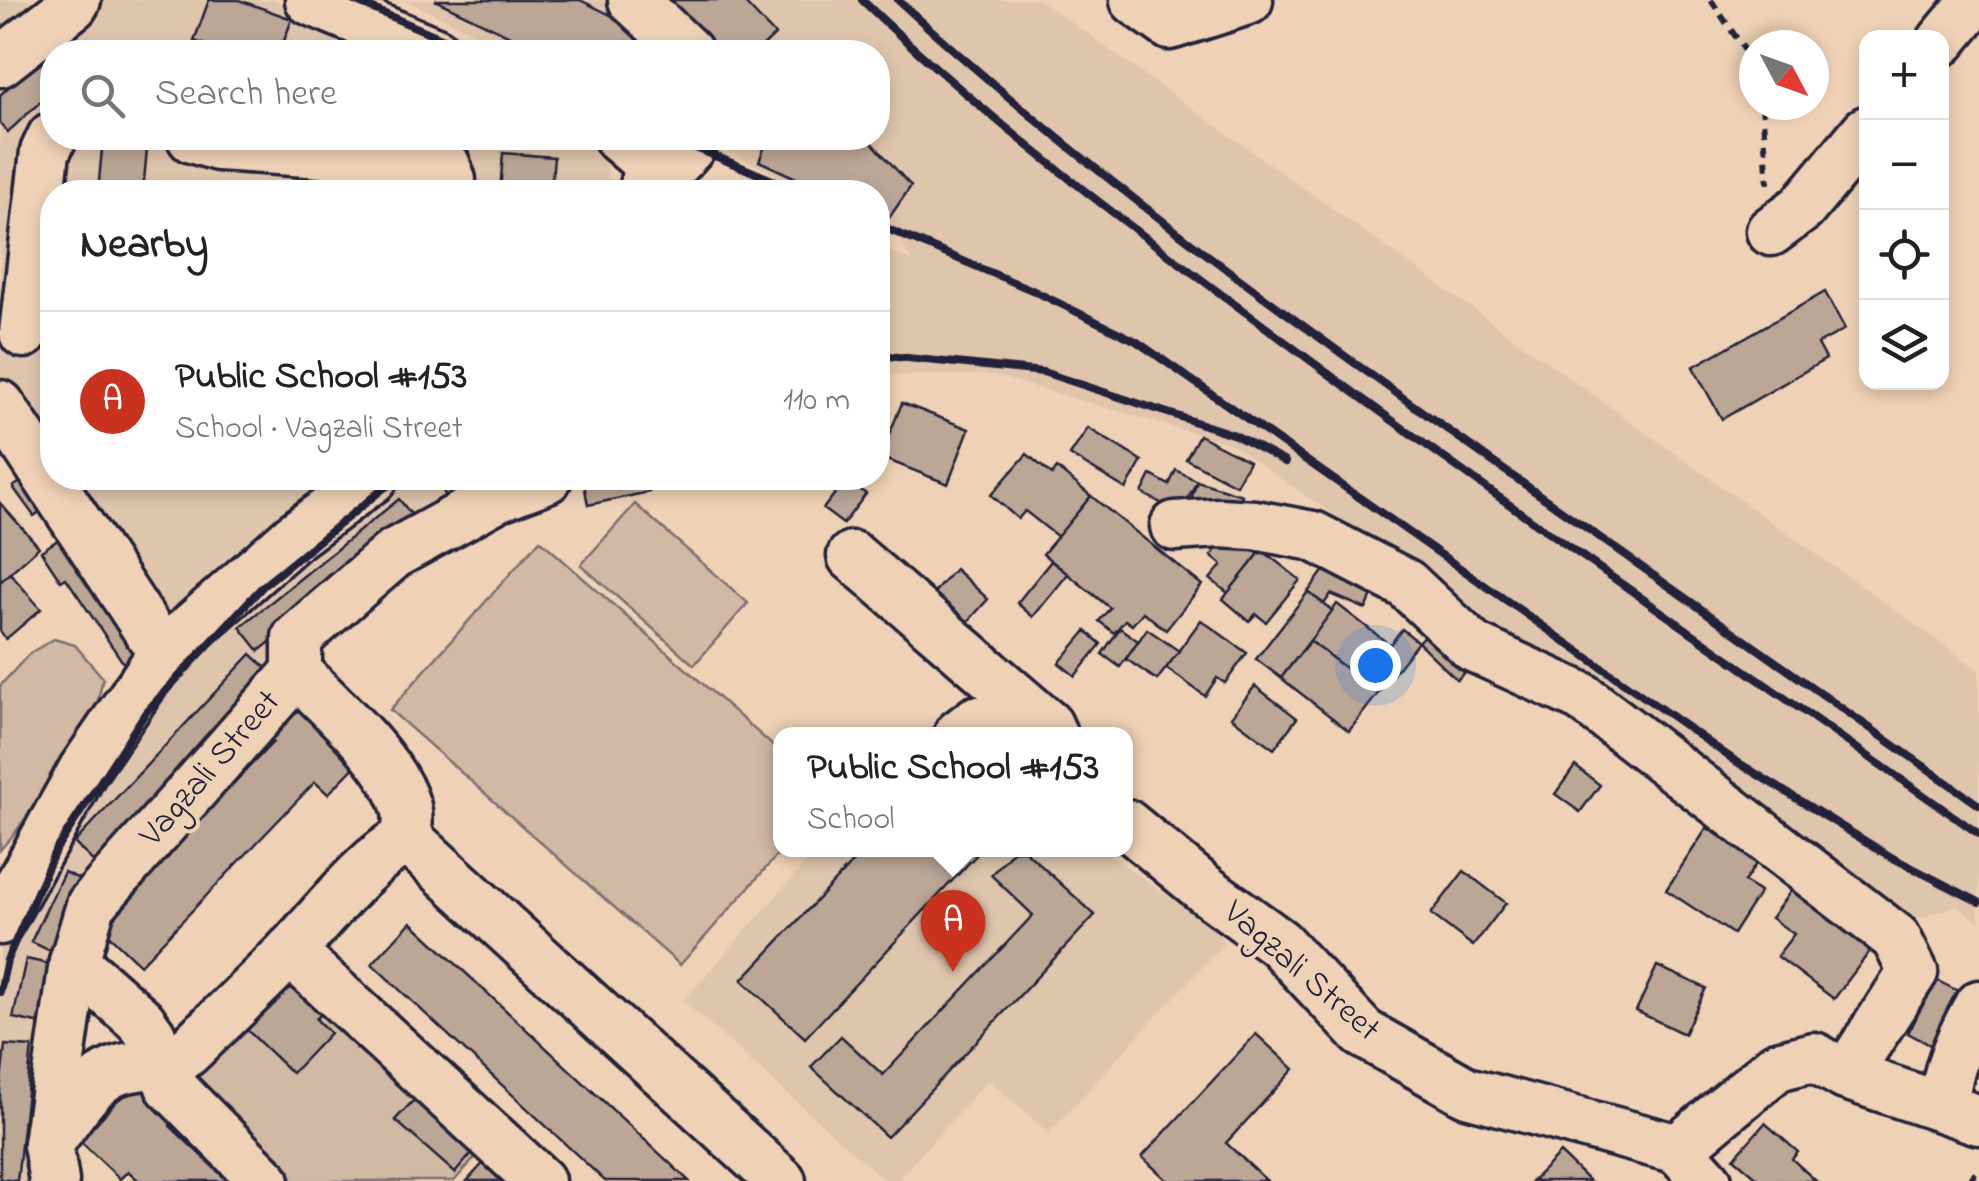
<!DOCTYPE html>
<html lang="en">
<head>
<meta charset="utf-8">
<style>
  body { margin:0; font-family:"Indie Flower",sans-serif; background:#f2f2f2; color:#222 }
  .controls { position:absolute; right:30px; top:30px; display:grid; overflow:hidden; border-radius:20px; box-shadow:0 5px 15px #0003 }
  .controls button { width:90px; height:90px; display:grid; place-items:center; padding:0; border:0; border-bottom:2px solid #e0e0e0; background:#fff; color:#222; font:50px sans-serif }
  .compass { position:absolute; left:1739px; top:30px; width:90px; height:90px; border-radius:50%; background:#fff; box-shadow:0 5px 15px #0003; rotate:131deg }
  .you { position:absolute; left:1375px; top:665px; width:35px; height:35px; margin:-25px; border:8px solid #fff; border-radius:50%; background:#1a73e8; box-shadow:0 0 0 15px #1a73e833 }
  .badge { display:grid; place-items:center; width:65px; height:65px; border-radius:50%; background:#c8321e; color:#fff; font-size:32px; font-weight:700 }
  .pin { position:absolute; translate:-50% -82px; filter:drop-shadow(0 2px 5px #0008) }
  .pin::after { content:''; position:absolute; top:52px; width:35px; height:30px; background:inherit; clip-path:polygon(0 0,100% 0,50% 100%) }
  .popup { position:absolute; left:773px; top:727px; width:360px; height:130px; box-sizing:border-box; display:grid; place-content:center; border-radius:20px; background:#fff; filter:drop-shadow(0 2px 8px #0005); font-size:32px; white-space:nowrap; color:#767676 }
  .popup b { font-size:38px; color:#222 }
  .popup::after { content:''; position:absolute; left:50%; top:100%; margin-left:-20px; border:20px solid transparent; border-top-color:#fff }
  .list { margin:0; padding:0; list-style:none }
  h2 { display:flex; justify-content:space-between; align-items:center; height:130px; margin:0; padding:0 40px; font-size:42px }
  h2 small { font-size:32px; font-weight:400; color:#767676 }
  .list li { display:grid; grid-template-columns:65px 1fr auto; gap:30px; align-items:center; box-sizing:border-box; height:180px; padding:0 40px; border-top:2px solid #e0e0e0 }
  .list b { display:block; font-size:38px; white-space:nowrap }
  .list p { margin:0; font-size:32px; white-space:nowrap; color:#767676 }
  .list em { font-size:32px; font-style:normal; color:#767676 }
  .icon { flex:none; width:55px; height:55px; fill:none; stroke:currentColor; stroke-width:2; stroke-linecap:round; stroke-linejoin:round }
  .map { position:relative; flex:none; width:1979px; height:1181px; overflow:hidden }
  .search { position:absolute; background:#fff; box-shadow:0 5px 15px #0003; left:40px; top:40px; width:850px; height:110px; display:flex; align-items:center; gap:25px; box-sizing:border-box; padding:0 35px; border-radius:40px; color:#767676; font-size:38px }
  .panel { position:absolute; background:#fff; box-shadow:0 5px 15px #0003; left:40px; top:180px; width:850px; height:310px; border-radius:40px }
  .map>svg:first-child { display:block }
  .built { fill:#e0c5ad }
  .green { fill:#d1b9a4; stroke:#7a6e70; stroke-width:2.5 }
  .building { fill:#bca797; stroke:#22223b; stroke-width:2.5 }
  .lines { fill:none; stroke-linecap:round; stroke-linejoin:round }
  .minor-casing { stroke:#22223b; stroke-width:55 }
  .path { stroke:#22223b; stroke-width:6; stroke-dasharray:10 8; stroke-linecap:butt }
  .minor { stroke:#efd2b6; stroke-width:48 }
  .rail { stroke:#22223b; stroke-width:8 }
  .labels { text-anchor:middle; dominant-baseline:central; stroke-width:8; stroke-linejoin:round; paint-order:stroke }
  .street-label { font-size:35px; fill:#22223b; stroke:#efd2b6 }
</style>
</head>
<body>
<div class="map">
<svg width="1979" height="1181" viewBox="0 0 1979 1181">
  <rect width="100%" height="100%" fill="#efd2b6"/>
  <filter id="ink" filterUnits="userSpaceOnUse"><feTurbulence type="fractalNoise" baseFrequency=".01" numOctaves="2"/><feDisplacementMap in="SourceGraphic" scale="20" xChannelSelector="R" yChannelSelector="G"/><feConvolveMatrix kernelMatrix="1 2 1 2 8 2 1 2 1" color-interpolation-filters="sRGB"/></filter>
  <g filter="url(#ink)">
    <g class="built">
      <path d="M0 0H276L399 52H52V138H599L613 192H52V468L0 390Z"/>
      <path d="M404 0H1040L1979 670V922L1957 906 1917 919 1231 444 993 375H878V247L912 261 894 230 878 222V192H814L697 138H878V52H516Z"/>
      <path d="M59 478H352L167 637Z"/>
      <path d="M390 478H595L403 556 302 653 74 930 43 1181H0V949L12 907 132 705Z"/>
      <path d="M817 850H1103L1218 931 1224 943 1049 1133 988 1080 897 1181H885L683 1001Z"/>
    </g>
    <g class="green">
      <path d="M635 504 748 603 694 665 581 565Z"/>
      <path d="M540 540 780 752 782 850 680 965 390 710Z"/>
      <path d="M54 639 75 645 103 678 93 722 15 833 0 850V686L30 653Z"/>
      <path d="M296 968 489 1142 454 1181H287L186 1090Z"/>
    </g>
    <g class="building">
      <path d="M209 0H239L292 19 280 52H226L194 41Z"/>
      <path d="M435 0H580L641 30 631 50 636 52H543Z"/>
      <path d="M655 0H742L775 35 757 52H706Z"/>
      <path d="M68 31 88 52H52V91L8 132 0 123V95Z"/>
      <path d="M103 138H148L143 192H98Z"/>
      <path d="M768 138H868L911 186 887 221 878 217V192H826L759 161Z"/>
      <path d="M503 153 554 157 551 192H500Z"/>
      <path d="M351 163 443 171 441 192H348Z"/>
      <path d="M1825 292 1845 329 1818 344 1826 359 1722 419 1693 367Z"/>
      <path d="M902 403 969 429 948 484 880 457Z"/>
      <path d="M1088 428 1142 461 1126 489 1070 455Z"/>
      <path d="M1199 435 1249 461 1236 485 1186 459Z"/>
      <path d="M1027 454 1052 475 1057 468 1091 496 1058 537 1025 511 1018 519 991 495Z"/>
      <path d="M1176 470 1197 481 1180 513 1142 493 1151 475 1169 485Z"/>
      <path d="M29 476 50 504 34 516 13 487Z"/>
      <path d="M438 478H514L449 505Z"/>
      <path d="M615 478H646L649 492 588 505 584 484Z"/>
      <path d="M846 479 866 494 843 524 823 509Z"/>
      <path d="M1197 481 1242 495 1235 516 1190 502Z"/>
      <path d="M1091 496 1202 585 1166 630 1143 612 1132 625 1125 620 1114 633 1099 621 1110 608 1043 554Z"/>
      <path d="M399 499 418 523 259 651 240 627Z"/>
      <path d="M0 503 39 547 0 582Z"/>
      <path d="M1234 527 1262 550 1228 593 1210 579 1222 565 1211 556Z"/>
      <path d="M70 532 148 648 124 664 66 578 61 581 41 551Z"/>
      <path d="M1262 550 1300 580 1266 622 1256 614 1249 621 1223 599Z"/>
      <path d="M1332 559 1379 580 1366 609 1331 594 1324 604 1308 592Z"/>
      <path d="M1051 561 1068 574 1033 617 1017 603Z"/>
      <path d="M955 569 988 599 965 625 932 595Z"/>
      <path d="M10 573 41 609 6 639 0 631V582Z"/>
      <path d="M1308 592 1333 611 1281 678 1256 659Z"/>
      <path d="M1337 604 1390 645 1362 681 1310 641Z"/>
      <path d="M1201 620 1247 653 1225 683 1217 678 1205 696 1166 668Z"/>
      <path d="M1120 628 1138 641 1120 667 1102 654Z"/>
      <path d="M1431 628 1470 667 1457 680 1418 642Z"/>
      <path d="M1147 629 1179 651 1157 680 1126 659Z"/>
      <path d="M1402 629 1418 642 1349 731 1281 678 1310 641 1362 681Z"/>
      <path d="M1086 631 1101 644 1075 676 1059 663Z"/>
      <path d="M251 654 279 680 101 869 74 843Z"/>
      <path d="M1255 686 1297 718 1274 749 1231 717Z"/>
      <path d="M309 692 370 751 328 794 315 782 140 965 98 925 273 742 266 736Z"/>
      <path d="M1575 766 1600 785 1580 812 1555 794Z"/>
      <path d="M1707 828 1758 861 1744 882 1760 892 1733 934 1666 890Z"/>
      <path d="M864 850H981L805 1038 742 980Z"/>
      <path d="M1014 850H1024L1095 915 887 1137 811 1067 841 1036 883 1075 1033 915 991 875Z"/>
      <path d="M1464 871 1506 903 1473 946 1431 914Z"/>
      <path d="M64 872 90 884 57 954 31 942Z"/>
      <path d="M1796 884 1876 943 1834 999 1777 956 1794 934 1771 918Z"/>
      <path d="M411 922 689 1181H605L372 964Z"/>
      <path d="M26 959 54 965 42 1024 13 1018Z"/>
      <path d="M1657 966 1706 988 1684 1034 1636 1011Z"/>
      <path d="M300 974 331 1004 316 1019 330 1033 292 1073 247 1030Z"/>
      <path d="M1936 980 1960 992 1932 1046 1908 1033Z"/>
      <path d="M1256 1034 1294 1069 1226 1143 1267 1181H1168L1142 1157Z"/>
      <path d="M5 1045 32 1047 17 1181 0 1179V1091Z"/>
      <path d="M136 1080 177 1118 170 1126 228 1181H139L128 1171 120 1179 80 1141Z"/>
      <path d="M415 1099 473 1152 455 1173 395 1120Z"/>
      <path d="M1765 1123 1798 1152 1792 1159 1816 1181H1761L1734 1158Z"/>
      <path d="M1560 1153 1589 1181H1532Z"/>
      <path d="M488 1158 512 1181H467Z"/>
    </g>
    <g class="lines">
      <g class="minor-casing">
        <g id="minor">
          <path d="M310 0 435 52"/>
          <path d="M633 0 688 52"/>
          <path d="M1135 0 1170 25 1248 0"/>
          <path d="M1942 41 1976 0"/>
          <path d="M0 62 73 5 76 0"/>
          <path d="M192 138 218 146 425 160 446 166 451 180 450 192"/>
          <path d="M619 138 647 162 645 192"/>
          <path d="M650 192 691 146 694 138"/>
          <path d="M1771 231 1802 208 1866 131"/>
          <path d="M24 333 45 152 52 137"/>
          <path d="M0 405 163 653"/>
          <path d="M1175 526 1219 523 1255 525 1313 536 1406 584 1473 647 1582 697 1896 938 1913 972 1846 1075"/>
          <path d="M852 556 1048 725 1052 734"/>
          <path d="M297 672C332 709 391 757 406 807 409 817 407 828 407 838"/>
          <path d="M959 734 976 721 997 734"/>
          <path d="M1126 824 1206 890 1279 943 1363 1033 1467 1092 1678 1149 1777 1066 1814 1057 1846 1075 1979 1120"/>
          <path d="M0 920 83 770 163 653 294 537 373 478"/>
          <path d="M290 951 540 1181"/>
          <path d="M74 962 141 1021 151 1035 170 1086 265 1181"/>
          <path d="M1943 1107C1947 1068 1960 1039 1979 1005"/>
          <path d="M48 1144C67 1120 88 1080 119 1070 142 1063 165 1066 187 1052 222 1018 257 985 291 950 328 912 361 864 407 838L781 1181"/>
          <path d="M1678 1149 1707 1181"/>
          <path d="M54 1181 48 1144 74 962 91 905 297 672V638L395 553 497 497 547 478"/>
        </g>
      </g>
      <g class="path">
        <path d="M1711 0 1754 64"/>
        <path d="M1762 105 1768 184"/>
        <path d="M1970 1181 1979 1166"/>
      </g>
      <use href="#minor" class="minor"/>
      <g class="rail">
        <path d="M352 0 474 52"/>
        <path d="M862 0C986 119 1122 221 1260 323 1495 499 1739 665 1979 834"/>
        <path d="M898 0C1083 170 1286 315 1490 460 1653 575 1816 690 1979 805"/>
        <path d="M672 138 801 192"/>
        <path d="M878 225 1032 290 1136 341 1734 760 1891 857 1979 902"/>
        <path d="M878 355 1043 372 1235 435 1285 462"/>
        <path d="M0 992 7 960 55 851 146 712 263 586 384 488 401 478"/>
      </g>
    </g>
  </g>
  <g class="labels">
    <g class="street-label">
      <text transform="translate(211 769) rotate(-49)">Vagzali Street</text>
      <text transform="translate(1301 972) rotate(41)">Vagzali Street</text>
    </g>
  </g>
</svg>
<div class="controls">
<button>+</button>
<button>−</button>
<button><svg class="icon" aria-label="locate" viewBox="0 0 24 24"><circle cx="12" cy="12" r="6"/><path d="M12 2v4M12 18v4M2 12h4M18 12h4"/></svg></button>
<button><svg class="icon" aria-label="layers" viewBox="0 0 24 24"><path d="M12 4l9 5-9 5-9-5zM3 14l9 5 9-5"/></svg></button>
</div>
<svg class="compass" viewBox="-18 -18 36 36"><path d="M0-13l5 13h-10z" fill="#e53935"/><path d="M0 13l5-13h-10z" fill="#767676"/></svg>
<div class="you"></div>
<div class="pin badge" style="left:953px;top:972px">A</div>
<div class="popup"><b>Public School #153</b>School</div>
<div class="search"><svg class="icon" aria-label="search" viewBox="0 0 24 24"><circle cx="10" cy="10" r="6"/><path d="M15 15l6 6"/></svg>Search here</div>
<section class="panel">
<h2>Nearby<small></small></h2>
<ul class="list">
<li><span class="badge">A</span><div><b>Public School #153</b><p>School · Vagzali Street</p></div><em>110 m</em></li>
</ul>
</section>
</div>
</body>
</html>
